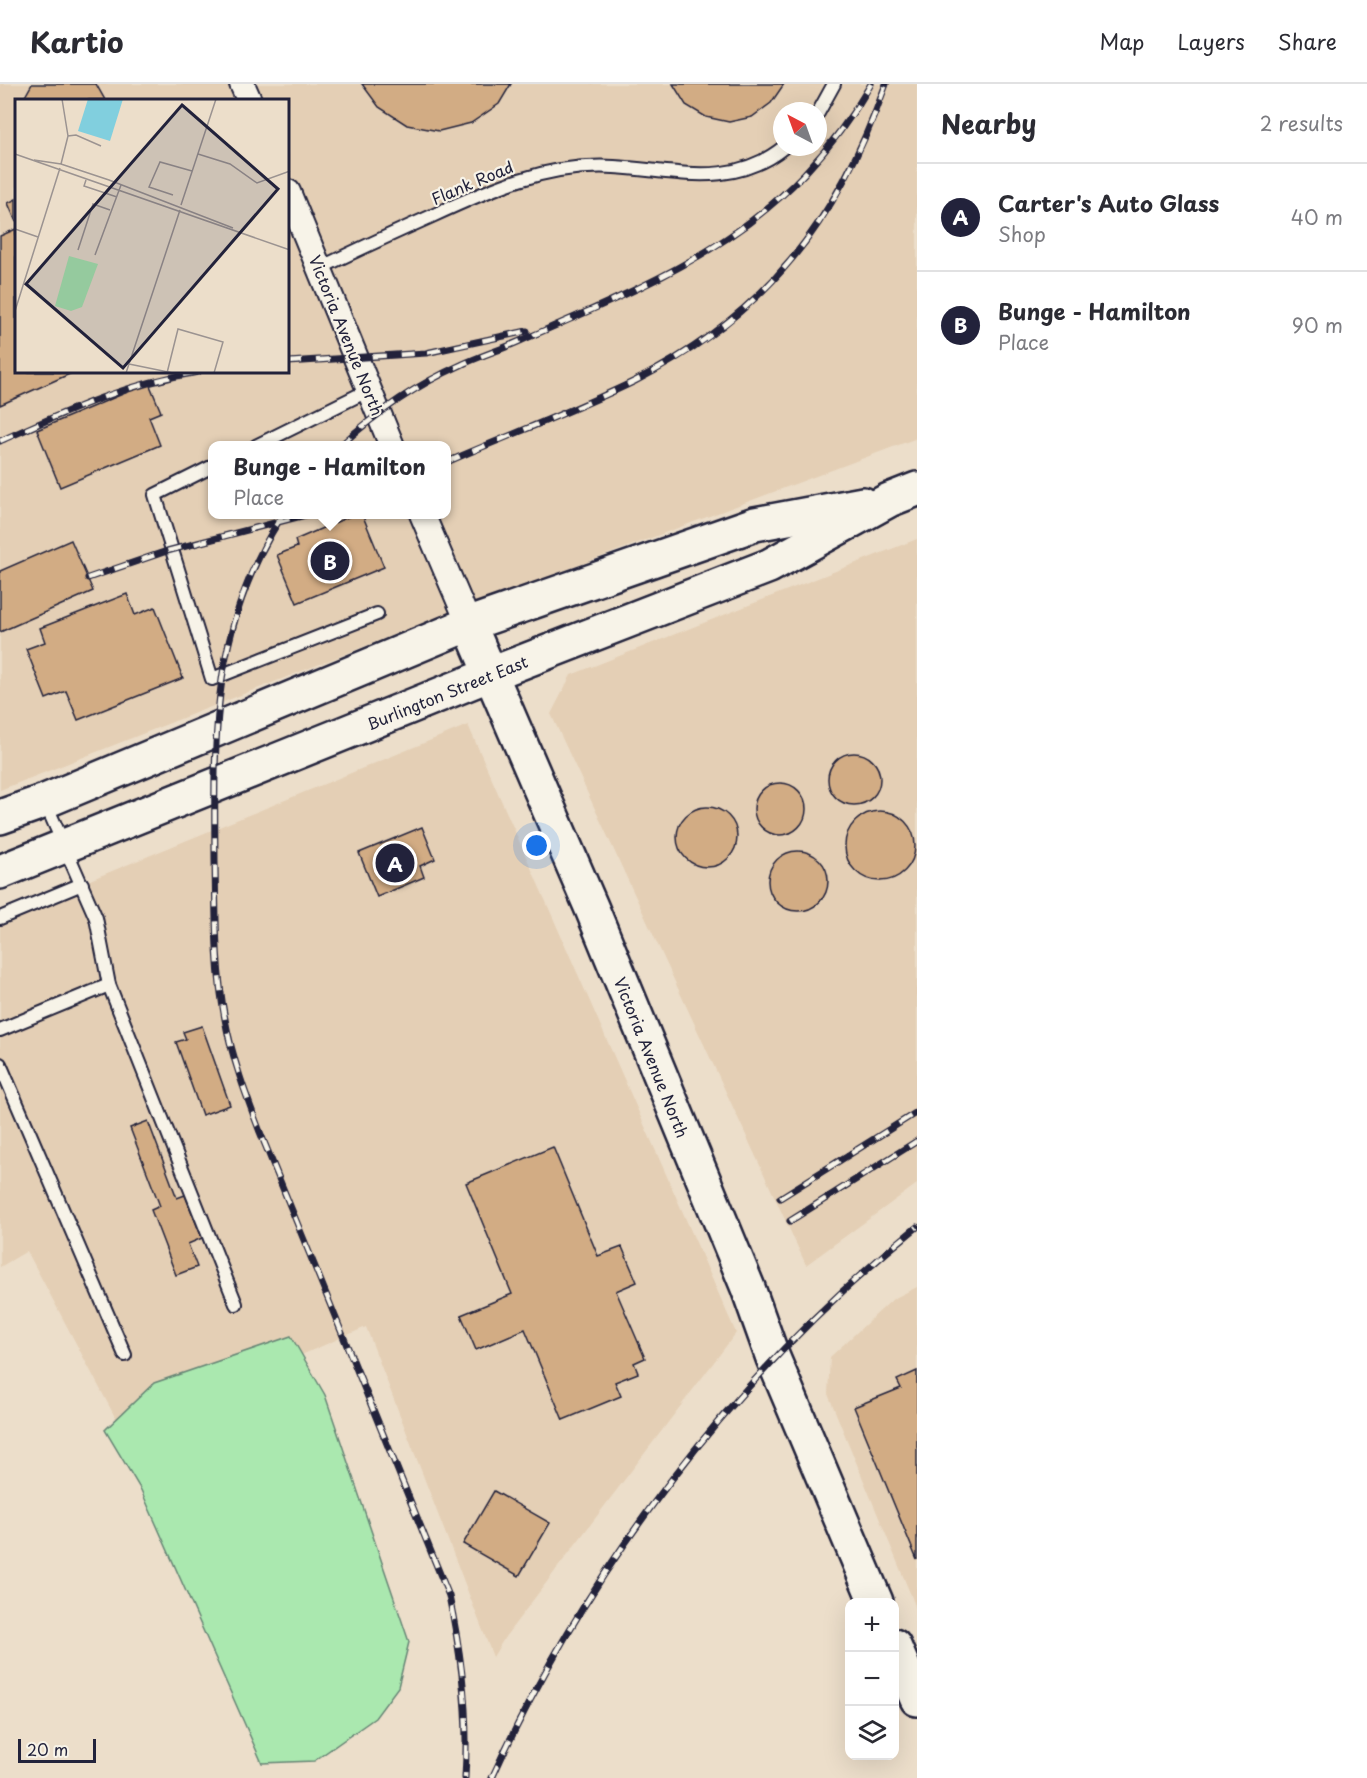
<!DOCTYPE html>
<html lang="en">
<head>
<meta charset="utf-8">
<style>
  body { margin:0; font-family:"Playpen Sans",sans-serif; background:#f7f7f7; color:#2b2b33 }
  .controls { position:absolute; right:18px; bottom:18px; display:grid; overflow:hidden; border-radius:12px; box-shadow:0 6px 24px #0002 }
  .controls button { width:54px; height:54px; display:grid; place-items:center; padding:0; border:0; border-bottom:2px solid #e1e1e2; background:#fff; color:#2b2b33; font:30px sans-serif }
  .compass { position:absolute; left:773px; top:18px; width:54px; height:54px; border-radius:50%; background:#fff; box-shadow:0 6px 24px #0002; rotate:319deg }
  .scale { position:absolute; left:18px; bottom:15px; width:78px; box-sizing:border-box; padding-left:6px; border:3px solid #22223b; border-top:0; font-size:16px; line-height:21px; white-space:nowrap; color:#22223b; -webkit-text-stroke:4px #f7f3e8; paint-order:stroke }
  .you { position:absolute; left:537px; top:762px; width:21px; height:21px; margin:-15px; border:4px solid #fff; border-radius:50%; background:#1a73e8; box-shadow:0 0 0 9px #1a73e833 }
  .badge { display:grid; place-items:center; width:39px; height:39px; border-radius:50%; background:#22223b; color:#fff; font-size:20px; font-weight:700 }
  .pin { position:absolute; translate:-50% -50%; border:3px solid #fff; box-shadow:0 2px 6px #0006 }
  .popup { position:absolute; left:208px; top:357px; width:243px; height:78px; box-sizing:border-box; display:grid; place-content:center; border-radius:12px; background:#fff; filter:drop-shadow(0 2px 4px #0005); font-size:20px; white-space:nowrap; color:#7c7c81 }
  .popup b { font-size:22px; color:#2b2b33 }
  .popup::after { content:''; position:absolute; left:50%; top:100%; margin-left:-12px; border:12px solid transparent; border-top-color:#fff }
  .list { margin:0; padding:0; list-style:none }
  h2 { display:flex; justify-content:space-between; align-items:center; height:78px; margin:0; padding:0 24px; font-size:26px }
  h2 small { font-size:20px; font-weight:400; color:#7c7c81 }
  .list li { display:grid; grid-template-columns:39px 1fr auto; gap:18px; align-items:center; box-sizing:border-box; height:108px; padding:0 24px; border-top:2px solid #e1e1e2 }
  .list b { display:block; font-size:22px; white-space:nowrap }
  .list p { margin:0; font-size:20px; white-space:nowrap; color:#7c7c81 }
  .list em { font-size:20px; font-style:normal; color:#7c7c81 }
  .icon { flex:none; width:33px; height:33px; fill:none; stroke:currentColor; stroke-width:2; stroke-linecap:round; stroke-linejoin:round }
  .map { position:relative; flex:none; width:917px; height:1694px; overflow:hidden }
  header { display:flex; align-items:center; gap:36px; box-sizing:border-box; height:84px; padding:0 30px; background:#fff; border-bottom:2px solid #e1e1e2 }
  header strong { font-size:28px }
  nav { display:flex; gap:33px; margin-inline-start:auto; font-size:21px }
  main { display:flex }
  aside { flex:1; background:#fff }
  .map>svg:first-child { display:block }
  .built { fill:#e4cfb5; fill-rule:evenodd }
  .green { fill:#aae8af; stroke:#668575; stroke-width:1.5 }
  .building { fill:#d2ac84; stroke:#22223b; stroke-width:1.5 }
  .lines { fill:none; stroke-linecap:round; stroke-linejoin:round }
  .lane-casing { stroke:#22223b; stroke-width:16 }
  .street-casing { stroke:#22223b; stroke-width:28 }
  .secondary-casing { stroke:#22223b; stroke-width:38 }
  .lane { stroke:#f7f3e8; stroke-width:12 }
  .street { stroke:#f7f3e8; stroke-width:24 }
  .secondary { stroke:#f7f3e8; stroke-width:33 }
  .rail-casing { stroke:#22223b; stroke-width:7 }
  .rail { stroke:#f7f3e8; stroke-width:4.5; stroke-dasharray:14; stroke-linecap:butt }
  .labels { text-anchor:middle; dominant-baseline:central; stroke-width:4.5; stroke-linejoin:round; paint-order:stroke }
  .street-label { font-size:16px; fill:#22223b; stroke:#f7f3e8 }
  .inset-road { fill:none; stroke:#9b9391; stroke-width:1.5 }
  .view { fill:#22223b; fill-opacity:0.15; stroke:#22223b; stroke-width:3 }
  .inset-edge { fill:none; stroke:#22223b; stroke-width:3 }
</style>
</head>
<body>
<header>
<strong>Kartio</strong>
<nav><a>Map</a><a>Layers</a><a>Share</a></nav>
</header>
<main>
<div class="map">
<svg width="917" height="1694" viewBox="0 0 917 1694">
  <rect width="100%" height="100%" fill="#ecdeca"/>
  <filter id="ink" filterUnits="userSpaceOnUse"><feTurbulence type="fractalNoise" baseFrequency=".0167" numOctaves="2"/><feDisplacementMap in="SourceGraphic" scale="12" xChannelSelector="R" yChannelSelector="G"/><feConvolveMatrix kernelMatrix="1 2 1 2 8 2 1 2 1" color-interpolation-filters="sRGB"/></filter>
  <g filter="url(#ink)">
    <g class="built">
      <path d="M0 0H917V354L401 548 0 706ZM16 16H288V288H16ZM782 27H818V63H782ZM213 362H447V430H213Z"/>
      <path d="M917 455V1100L806 1181 551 630 571 591Z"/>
      <path d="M468 641 736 1249 505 1553 493 1573 366 1243 123 1348 27 1167 0 1183V833Z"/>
      <path d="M917 1203V1526L828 1310 830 1273 893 1215Z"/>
    </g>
    <path class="green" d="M291 1252 325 1311 409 1558 398 1603 375 1634 314 1677 262 1679 141 1406 105 1346 154 1299Z"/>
    <g class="building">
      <path d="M32 0H96L105 16H23Z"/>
      <path d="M362 0H511L499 20 471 39 439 47 407 41 379 23Z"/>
      <path d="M673 0H784L771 19 752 33 729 38 706 33 686 21Z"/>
      <path d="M16 115V138L8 119Z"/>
      <path d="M16 145V288H74L0 321V152Z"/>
      <path d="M149 299 161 328 149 333 160 361 60 403 37 346Z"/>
      <path d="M355 430H362L384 483 297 519 277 471 297 463 295 456Z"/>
      <path d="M71 456 93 507 0 548V487Z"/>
      <path d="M127 510 135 531 155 523 183 594 78 636 66 607 46 615 26 565 45 558 40 544Z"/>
      <circle cx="854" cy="695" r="26"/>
      <circle cx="780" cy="725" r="26"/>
      <circle cx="707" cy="753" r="30"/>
      <circle cx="880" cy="762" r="35"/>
      <path d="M422 743 435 775 420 782 424 793 377 813 359 769Z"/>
      <circle cx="798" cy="797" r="30"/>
      <path d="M202 942 230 1021 202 1031 176 958 186 955 183 948Z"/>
      <path d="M148 1037 177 1114 185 1111 202 1154 188 1160 197 1183 176 1191 151 1126 160 1122 130 1044Z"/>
      <path d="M553 1063 598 1172 622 1163 637 1198 616 1207 645 1274 634 1279 638 1289 615 1298 621 1312 563 1336 525 1245 476 1266 461 1231 512 1210 466 1099Z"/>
      <path d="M917 1287V1476L854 1323 901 1304 897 1296Z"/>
      <path d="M494 1407 550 1439 519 1492 463 1460Z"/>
    </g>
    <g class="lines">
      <g class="lane-casing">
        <g id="lane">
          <path d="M818 29 834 0"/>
          <path d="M320 184C357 166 394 149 432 132 490 105 547 79 614 83 674 86 731 106 784 63"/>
          <path d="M256 362 369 306"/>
          <path d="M213 382 155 411 212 595 377 530"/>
          <path d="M45 718 96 834 109 901 236 1220"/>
          <path d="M0 834 82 800"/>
          <path d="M0 946 109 901"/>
          <path d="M0 980 125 1271"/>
        </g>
      </g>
      <g class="street-casing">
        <g id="street">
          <path d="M242 0 249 16"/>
          <path d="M288 108 392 362"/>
          <path d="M422 430 469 540"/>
        </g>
      </g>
      <g class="secondary-casing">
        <g id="secondary">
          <path d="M469 540 592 825 748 1204 773 1274 876 1518"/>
          <path d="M0 733 45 717 469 540 755 440 863 420"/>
          <path d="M0 788 491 590 769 482 889 416 917 405"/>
          <path d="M894 1562 917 1615"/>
        </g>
      </g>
      <use href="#lane" class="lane"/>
      <use href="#street" class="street"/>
      <use href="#secondary" class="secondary"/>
      <g class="rail-casing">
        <g id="rail">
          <path d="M288 278 426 269 527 247"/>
          <path d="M0 357C67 327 125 300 198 288"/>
          <path d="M340 362C376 329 416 301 461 281 480 272 500 266 520 257 667 193 786 147 871 0"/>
          <path d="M447 378C509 351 574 327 635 297 767 230 837 138 886 0"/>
          <path d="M283 430C211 542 214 650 215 777 216 829 215 883 225 935 232 974 246 1011 260 1048L449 1512C462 1573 469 1632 465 1694"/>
          <path d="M88 494 167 467 309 430"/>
          <path d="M780 1114 917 1028"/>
          <path d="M790 1137 917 1057"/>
          <path d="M492 1694C588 1483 736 1289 917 1143"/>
        </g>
      </g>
      <use href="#rail" class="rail"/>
    </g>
  </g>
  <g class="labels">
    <g class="street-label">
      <text transform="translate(472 98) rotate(-23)">Flank Road</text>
      <text transform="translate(347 251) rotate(68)">Victoria Avenue North</text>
      <text transform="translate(447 608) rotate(-22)">Burlington Street East</text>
      <text transform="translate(652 973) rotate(68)">Victoria Avenue North</text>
    </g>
  </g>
  <g transform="translate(15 15)">
    <rect width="274" height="274" fill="#ecdeca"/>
    <path d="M54 157 83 165 67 208 56 212 40 207Z" fill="#aae8af"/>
    <path d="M73 0H108L95 42 63 32Z" fill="#81cfde"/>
    <path class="inset-road" d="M47 0 53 37M0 55 275 151M183 55 215 65 242 84 275 72M19 61 46 65 94 81 218 129M46 65 53 37 61 36 86 47M71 81 69 87 102 98M158 96 134 88 145 63 177 72M166 106 201 0M0 130 23 138M63 151 78 105 95 111M80 156 106 86M0 212 45 69M114 265 158 274M111 274 165 111M152 274 163 230 208 243 199 274"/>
    <path class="view" d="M167 6 263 90 108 269 11 185Z"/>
    <rect width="274" height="274" class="inset-edge"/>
  </g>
</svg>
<div class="controls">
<button>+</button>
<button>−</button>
<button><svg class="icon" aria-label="layers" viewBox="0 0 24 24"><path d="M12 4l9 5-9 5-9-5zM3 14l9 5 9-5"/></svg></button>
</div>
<svg class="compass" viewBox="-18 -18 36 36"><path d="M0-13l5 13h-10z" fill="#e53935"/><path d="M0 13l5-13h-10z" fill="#7c7c81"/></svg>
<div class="scale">20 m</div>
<div class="you"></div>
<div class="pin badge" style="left:395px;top:779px">A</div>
<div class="pin badge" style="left:330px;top:477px">B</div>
<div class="popup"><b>Bunge - Hamilton</b>Place</div>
</div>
<aside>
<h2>Nearby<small>2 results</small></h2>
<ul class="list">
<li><span class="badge">A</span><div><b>Carter's Auto Glass</b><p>Shop</p></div><em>40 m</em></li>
<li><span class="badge">B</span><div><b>Bunge - Hamilton</b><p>Place</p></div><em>90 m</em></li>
</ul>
</aside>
</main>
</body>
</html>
